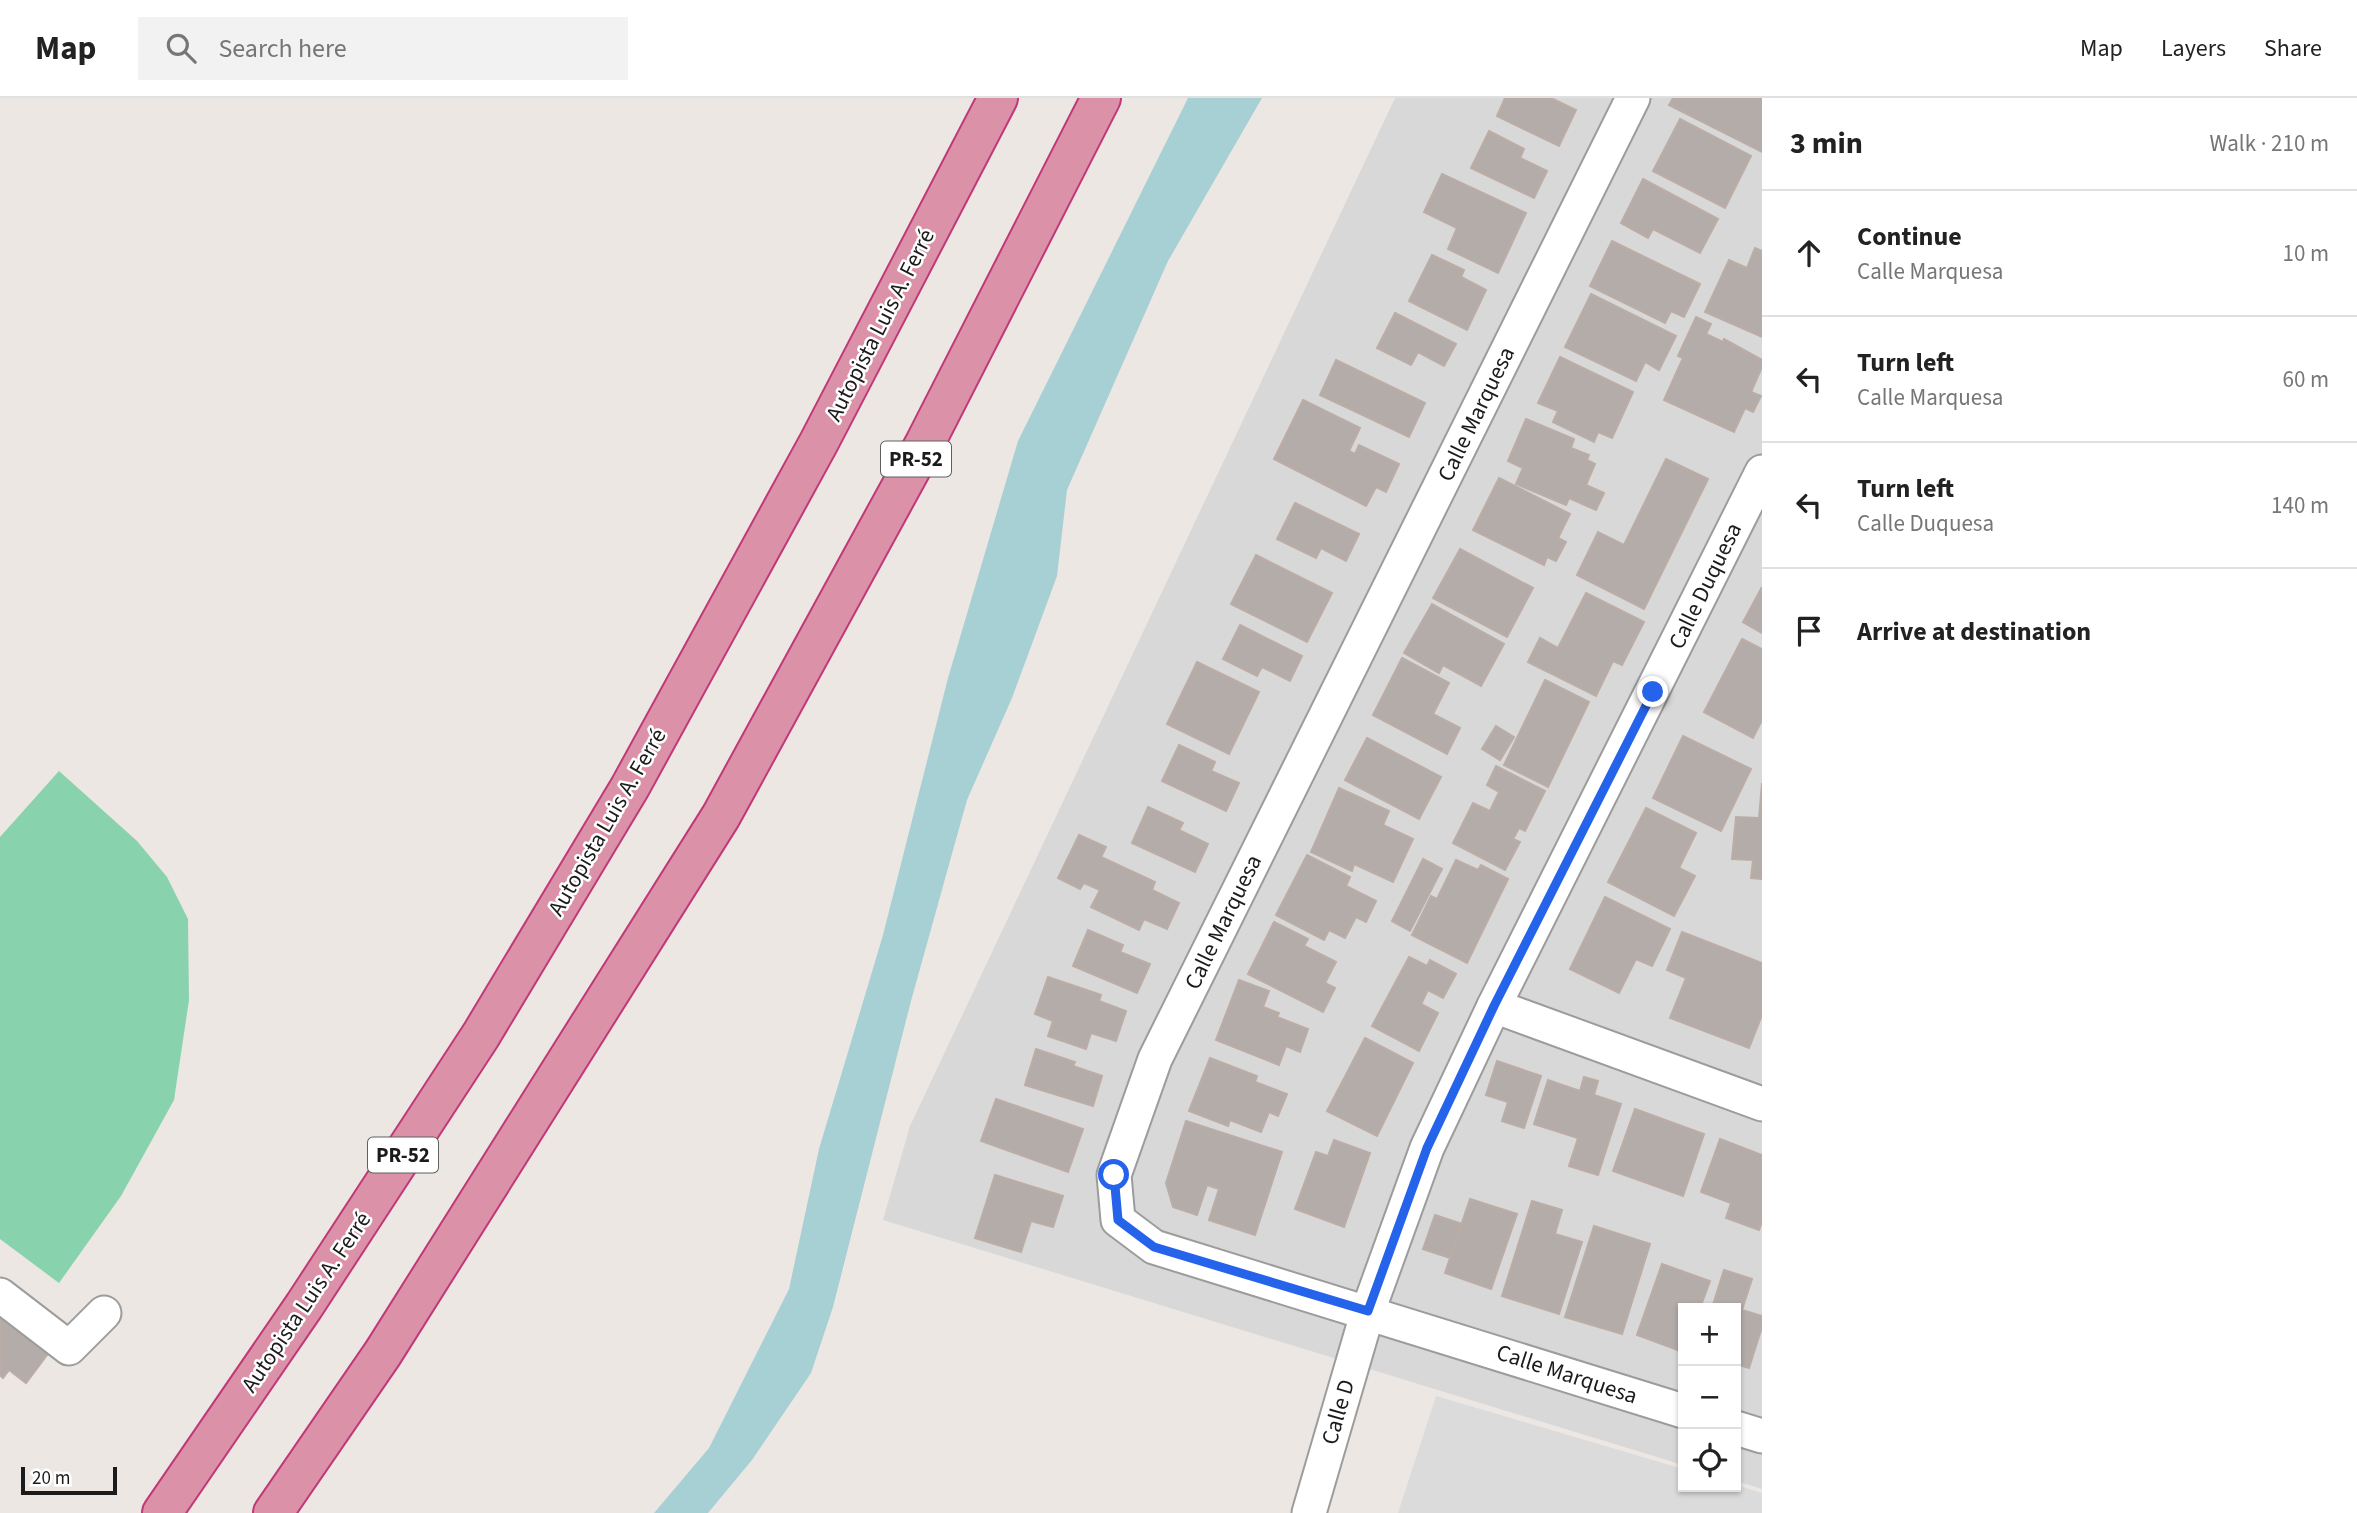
<!DOCTYPE html>
<html lang="en">
<head>
<meta charset="utf-8">
<style>
  body { margin:0; font-family:"Source Sans 3",sans-serif; background:#f2f2f2; color:#222 }
  .controls { position:absolute; right:21px; bottom:21px; display:grid; overflow:hidden; border-radius:0px; box-shadow:0 2px 5px #0004 }
  .controls button { width:63px; height:63px; display:grid; place-items:center; padding:0; border:0; border-bottom:2px solid #e0e0e0; background:#fff; color:#222; font:35px sans-serif }
  .scale { position:absolute; left:21px; bottom:18px; width:96px; box-sizing:border-box; padding-left:7px; border:4px solid #1b1b1b; border-top:0; font-size:19px; line-height:24px; white-space:nowrap; color:#1b1b1b; -webkit-text-stroke:5px #fff; paint-order:stroke }
  .stop { position:absolute; width:21px; height:21px; margin:-16px; border:5px solid #2563eb; border-radius:50%; background:#fff }
  .stop.end { background:#2563eb; border-color:#fff; box-shadow:0 2px 7px #0008 }
  .list { margin:0; padding:0; list-style:none }
  h2 { display:flex; justify-content:space-between; align-items:center; height:91px; margin:0; padding:0 28px; font-size:30px }
  h2 small { font-size:23px; font-weight:400; color:#767676 }
  .list li { display:grid; grid-template-columns:46px 1fr auto; gap:21px; align-items:center; box-sizing:border-box; height:126px; padding:0 28px; border-top:2px solid #e0e0e0 }
  .list b { display:block; font-size:26px; white-space:nowrap }
  .list p { margin:0; font-size:23px; white-space:nowrap; color:#767676 }
  .list em { font-size:23px; font-style:normal; color:#767676 }
  .icon { flex:none; width:38px; height:38px; fill:none; stroke:currentColor; stroke-width:2; stroke-linecap:round; stroke-linejoin:round }
  .map { position:relative; flex:none; width:1762px; height:1415px; overflow:hidden }
  header { display:flex; align-items:center; gap:42px; box-sizing:border-box; height:98px; padding:0 35px; background:#fff; border-bottom:2px solid #e0e0e0 }
  header strong { font-size:33px }
  nav { display:flex; gap:38px; margin-inline-start:auto; font-size:24px }
  .search { width:490px; height:63px; background:#f2f2f2; display:flex; align-items:center; gap:18px; box-sizing:border-box; padding:0 24px; border-radius:0px; color:#767676; font-size:26px }
  main { display:flex }
  aside { flex:1; background:#fff }
  .map>svg:first-child { display:block }
  .residential { fill:#d9d8d8 }
  .pitch { fill:#88d2ad }
  .parking { fill:#dbdbdb }
  .water { fill:#a7d0d5 }
  .building { fill:#b4aca8; stroke:#bbada6; stroke-width:2 }
  .lines { fill:none; stroke-linecap:round; stroke-linejoin:round }
  .minor-casing { stroke:#9c9c9c; stroke-width:37 }
  .highway-casing { stroke:#c13878; stroke-width:42 }
  .minor { stroke:#fff; stroke-width:33 }
  .highway { stroke:#db92a8; stroke-width:38 }
  .route { stroke:#2563eb; stroke-width:9 }
  .labels { text-anchor:middle; dominant-baseline:central; stroke-width:5; stroke-linejoin:round; paint-order:stroke }
  .shield { fill:#fff; stroke:#5f5f5f; stroke-width:2 }
  .shield-label { font-size:21px; font-weight:bold; fill:#1b1b1b }
  .street-label { font-size:23px; fill:#1b1b1b; stroke:#fff }
</style>
</head>
<body>
<header>
<strong>Map</strong>
<div class="search"><svg class="icon" aria-label="search" viewBox="0 0 24 24"><circle cx="10" cy="10" r="6"/><path d="M15 15l6 6"/></svg>Search here</div>
<nav><a>Map</a><a>Layers</a><a>Share</a></nav>
</header>
<main>
<div class="map">
<svg width="1762" height="1415" viewBox="0 0 1762 1415">
  <rect width="100%" height="100%" fill="#ece7e2"/>
  <path class="residential" d="M1395 0H1762V1391L1736 1383V1210H1683V1367L883 1122 910 1028Z"/>
  <path class="pitch" d="M59 673 137 743 167 779 188 821 189 902 174 1002 121 1098 59 1185 0 1141V739Z"/>
  <path class="parking" d="M1436 1298 1683 1371V1389L1736 1387 1762 1395V1415H1398Z"/>
  <path class="water" d="M1188 0H1262L1168 163 1067 392 1057 478 1012 600 967 702 911 903 833 1209 811 1275 752 1362 708 1415H654L709 1350 789 1191 819 1051 883 837 948 580 1018 343Z"/>
  <g class="building">
    <path d="M1505 0H1551L1576 12 1559 48 1497 18Z"/>
    <path d="M1673 0H1762V54L1669 7Z"/>
    <path d="M1680 21 1751 58 1725 110 1653 73Z"/>
    <path d="M1489 33 1524 51 1520 60 1547 73 1534 100 1471 70Z"/>
    <path d="M1442 76 1526 115 1498 175 1448 151 1457 130 1424 114Z"/>
    <path d="M1643 81 1718 121 1700 155 1653 131 1648 140 1621 125Z"/>
    <path d="M1612 143 1700 186 1684 219 1671 213 1665 225 1590 188Z"/>
    <path d="M1755 150 1762 153V239L1705 214 1729 162 1747 170Z"/>
    <path d="M1432 157 1464 172 1461 179 1486 192 1467 232 1409 203Z"/>
    <path d="M1591 196 1676 238 1659 272 1645 264 1636 283 1565 249Z"/>
    <path d="M1395 215 1456 246 1444 268 1418 254 1411 267 1377 250Z"/>
    <path d="M1696 219 1711 226 1706 236 1723 244 1724 241 1762 262V269L1751 294 1761 298 1753 314 1745 310 1734 334 1664 302 1683 260 1678 258Z"/>
    <path d="M1560 259 1633 294 1612 340 1598 334 1594 344 1553 324 1558 313 1538 305Z"/>
    <path d="M1336 262 1425 305 1409 339 1320 297Z"/>
    <path d="M1303 302 1360 330 1349 353 1355 356 1359 347 1399 366 1386 394 1376 389 1366 408 1274 361Z"/>
    <path d="M1526 321 1574 341 1571 350 1589 357 1587 362 1595 366 1586 387 1604 395 1596 412 1569 400 1566 407 1516 386 1523 370 1508 363Z"/>
    <path d="M1666 361 1708 381 1644 511 1577 477 1598 434 1624 447Z"/>
    <path d="M1499 380 1570 416 1558 440 1566 444 1556 463 1547 459 1544 467 1473 432Z"/>
    <path d="M1295 405 1359 436 1346 463 1321 450 1316 460 1277 441Z"/>
    <path d="M1460 451 1533 490 1507 539 1433 500Z"/>
    <path d="M1256 457 1332 495 1307 544 1231 506Z"/>
    <path d="M1762 489V535L1743 524Z"/>
    <path d="M1586 495 1644 524 1622 567 1613 563 1596 598 1528 564 1540 540 1558 550Z"/>
    <path d="M1432 506 1504 546 1481 588 1443 567 1439 575 1404 555Z"/>
    <path d="M1240 527 1302 558 1290 583 1262 569 1257 578 1223 561Z"/>
    <path d="M1742 541 1762 551V622L1753 640 1704 614Z"/>
    <path d="M1402 560 1449 585 1433 616 1460 630 1447 656 1373 617Z"/>
    <path d="M1197 564 1259 594 1229 656 1167 626Z"/>
    <path d="M1545 582 1589 604 1548 689 1504 667Z"/>
    <path d="M1496 628 1514 639 1500 662 1482 651Z"/>
    <path d="M1683 638 1751 671 1721 733 1653 700Z"/>
    <path d="M1367 640 1441 679 1419 721 1345 682Z"/>
    <path d="M1179 647 1215 664 1211 673 1239 685 1226 713 1162 683Z"/>
    <path d="M1496 668 1545 693 1525 733 1519 730 1513 741 1520 744 1505 772 1453 745 1473 705 1490 713 1499 694 1487 687Z"/>
    <path d="M1762 685V781L1751 780 1753 762 1732 761 1736 719 1759 720Z"/>
    <path d="M1339 690 1389 713 1383 727 1413 741 1393 784 1354 766 1352 773 1311 754Z"/>
    <path d="M1148 709 1183 725 1179 732 1208 746 1195 774 1132 745Z"/>
    <path d="M1646 710 1696 735 1679 770 1695 778 1674 818 1608 784Z"/>
    <path d="M1079 737 1106 749 1101 759 1155 784 1152 792 1179 805 1167 831 1144 821 1139 832 1091 809 1100 792 1084 785 1080 791 1058 780Z"/>
    <path d="M1307 757 1350 779 1346 788 1376 803 1366 824 1356 819 1345 840 1329 832 1324 842 1276 817Z"/>
    <path d="M1423 761 1442 771 1410 833 1392 823Z"/>
    <path d="M1456 762 1478 772 1481 767 1508 781 1467 865 1412 837 1431 798 1437 801Z"/>
    <path d="M1605 799 1670 831 1652 868 1636 861 1619 895 1570 871Z"/>
    <path d="M1274 824 1308 841 1304 848 1336 864 1325 885 1335 890 1323 914 1248 876Z"/>
    <path d="M1088 832 1123 847 1120 854 1150 866 1137 895 1073 868Z"/>
    <path d="M1682 834 1762 865V917L1749 950 1670 920 1686 880 1667 872Z"/>
    <path d="M1409 859 1427 868 1430 862 1456 876 1443 900 1428 892 1421 906 1438 915 1419 953 1372 928Z"/>
    <path d="M1048 879 1101 897 1099 903 1126 913 1116 943 1091 935 1086 951 1048 938 1053 923 1035 916Z"/>
    <path d="M1239 882 1269 893 1263 909 1279 915 1277 919 1308 931 1300 954 1286 948 1279 967 1216 942Z"/>
    <path d="M1365 940 1413 965 1377 1038 1327 1013Z"/>
    <path d="M1036 951 1075 964 1073 968 1102 978 1093 1008 1025 987Z"/>
    <path d="M1210 960 1257 978 1255 984 1287 996 1278 1018 1269 1014 1261 1034 1230 1022 1228 1028 1189 1013Z"/>
    <path d="M1497 963 1541 978 1524 1030 1502 1023 1508 1004 1486 997Z"/>
    <path d="M1584 979 1598 983 1594 997 1621 1006 1598 1077 1569 1068 1578 1040 1534 1026 1548 982 1580 993Z"/>
    <path d="M996 1001 1083 1031 1068 1074 981 1043Z"/>
    <path d="M1635 1011 1704 1036 1683 1098 1613 1073Z"/>
    <path d="M1186 1023 1282 1054 1255 1137 1209 1122 1219 1091 1207 1087 1197 1117 1173 1109 1166 1085Z"/>
    <path d="M1720 1041 1762 1057V1124L1759 1132 1726 1120 1731 1105 1701 1094Z"/>
    <path d="M1334 1042 1370 1055 1344 1129 1295 1111 1316 1054 1328 1058Z"/>
    <path d="M995 1077 1063 1098 1053 1129 1031 1123 1021 1154 975 1140Z"/>
    <path d="M1470 1101 1517 1116 1491 1191 1445 1175Z"/>
    <path d="M1532 1103 1562 1112 1555 1136 1582 1144 1559 1216 1502 1198Z"/>
    <path d="M1435 1117 1462 1126 1450 1160 1423 1151Z"/>
    <path d="M1594 1128 1650 1146 1622 1236 1565 1219Z"/>
    <path d="M1662 1166 1710 1183 1700 1210H1683V1254L1637 1237Z"/>
    <path d="M1724 1172 1752 1181 1742 1212 1762 1218V1229L1749 1270 1736 1266V1210H1712Z"/>
    <path d="M0 1215 50 1253 26 1285 9 1272 3 1280 0 1277Z"/>
  </g>
  <g class="lines">
    <g class="minor-casing">
      <g id="minor">
        <path d="M1633 0 1155 961 1114 1077 1118 1122 1154 1149 1683 1313"/>
        <path d="M1494 908 1762 1006"/>
        <path d="M0 1197 69 1250 104 1215"/>
        <path d="M1736 1330 1762 1338"/>
        <path d="M1309 1415 1368 1213 1427 1050 1494 908 1762 374"/>
      </g>
    </g>
    <g class="highway-casing">
      <g id="highway">
        <path d="M162 1415 304 1208 481 937 630 689 819 344 998 0"/>
        <path d="M273 1415 383 1255 721 718 925 345 1101 0"/>
      </g>
    </g>
    <use href="#minor" class="minor"/>
    <use href="#highway" class="highway"/>
  </g>
  <g class="lines">
    <path class="route" d="M1114 1077 1118 1122 1154 1149 1368 1213 1427 1050 1494 908 1653 594"/>
  </g>
  <g class="labels">
    <g class="shield">
      <rect x="881" y="343.5" width="70" height="35" rx="5"/>
      <rect x="368" y="1039.5" width="70" height="35" rx="5"/>
    </g>
    <g class="shield-label">
      <text x="916" y="361">PR-52</text>
      <text x="403" y="1057">PR-52</text>
    </g>
    <g class="street-label">
      <text transform="translate(880 227) rotate(-63)">Autopista Luis A. Ferré</text>
      <text transform="translate(1476 316) rotate(-64)">Calle Marquesa</text>
      <text transform="translate(1705 488) rotate(-64)">Calle Duquesa</text>
      <text transform="translate(607 724) rotate(-60)">Autopista Luis A. Ferré</text>
      <text transform="translate(1223 824) rotate(-64)">Calle Marquesa</text>
      <text transform="translate(306 1204) rotate(-56)">Autopista Luis A. Ferré</text>
      <text transform="translate(1567 1276) rotate(18)">Calle Marquesa</text>
      <text transform="translate(1338 1314) rotate(-74)">Calle D</text>
    </g>
  </g>
</svg>
<div class="controls">
<button>+</button>
<button>−</button>
<button><svg class="icon" aria-label="locate" viewBox="0 0 24 24"><circle cx="12" cy="12" r="6"/><path d="M12 2v4M12 18v4M2 12h4M18 12h4"/></svg></button>
</div>
<div class="scale">20 m</div>
<div class="stop" style="left:1114px;top:1077px"></div>
<div class="stop end" style="left:1653px;top:594px"></div>
</div>
<aside>
<h2>3 min<small>Walk · 210 m</small></h2>
<ul class="list">
<li><svg class="icon" aria-label="ahead" viewBox="0 0 24 24"><path d="M12 20V5M6 11l6-6 6 6"/></svg><div><b>Continue</b><p>Calle Marquesa</p></div><em>10 m</em></li>
<li><svg class="icon" aria-label="left" viewBox="0 0 24 24"><path d="M17 20v-9H6M10 6l-5 5 5 5"/></svg><div><b>Turn left</b><p>Calle Marquesa</p></div><em>60 m</em></li>
<li><svg class="icon" aria-label="left" viewBox="0 0 24 24"><path d="M17 20v-9H6M10 6l-5 5 5 5"/></svg><div><b>Turn left</b><p>Calle Duquesa</p></div><em>140 m</em></li>
<li><svg class="icon" aria-label="arrive" viewBox="0 0 24 24"><path d="M6 21V4h12l-3 4 3 4H6"/></svg><div><b>Arrive at destination</b></div></li>
</ul>
</aside>
</main>
</body>
</html>
